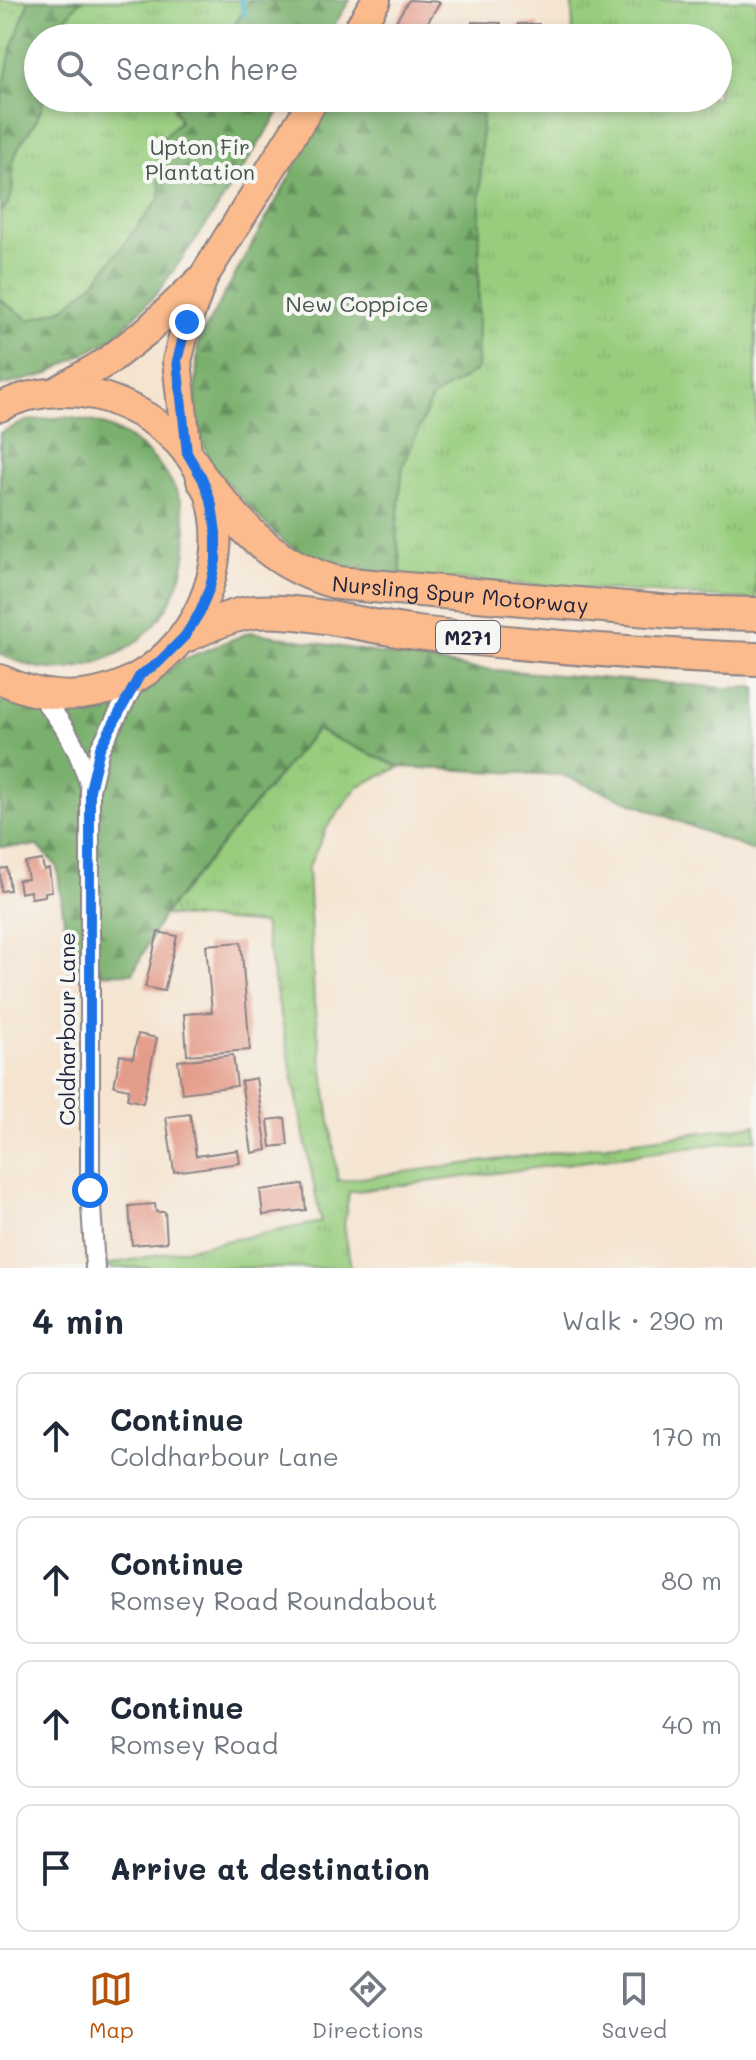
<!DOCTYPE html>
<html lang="en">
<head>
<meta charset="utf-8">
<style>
  body { margin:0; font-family:Mali,sans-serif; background:#f6f6f7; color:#1f2937 }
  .stop { position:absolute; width:24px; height:24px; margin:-18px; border:6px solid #1a73e8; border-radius:50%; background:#fff }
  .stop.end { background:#1a73e8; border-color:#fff; box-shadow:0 2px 8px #0008 }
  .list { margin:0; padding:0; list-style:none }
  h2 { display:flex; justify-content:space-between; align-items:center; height:104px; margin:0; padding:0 32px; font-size:34px }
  h2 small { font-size:26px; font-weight:400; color:#747a83 }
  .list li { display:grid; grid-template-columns:52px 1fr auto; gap:24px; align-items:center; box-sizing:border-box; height:128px; margin:0 16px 16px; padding:0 16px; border:2px solid #e0e1e3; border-radius:16px }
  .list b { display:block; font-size:30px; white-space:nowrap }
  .list p { margin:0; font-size:26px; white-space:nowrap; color:#747a83 }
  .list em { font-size:26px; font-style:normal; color:#747a83 }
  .icon { flex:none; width:44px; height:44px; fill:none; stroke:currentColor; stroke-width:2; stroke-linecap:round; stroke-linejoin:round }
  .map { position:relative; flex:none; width:756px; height:1268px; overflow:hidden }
  .search { position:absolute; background:#fff; box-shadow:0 4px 12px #0003; left:24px; right:24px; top:24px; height:88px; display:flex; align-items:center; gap:20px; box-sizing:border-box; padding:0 28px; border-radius:44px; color:#747a83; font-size:30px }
  .sheet { height:680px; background:#fff }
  nav { display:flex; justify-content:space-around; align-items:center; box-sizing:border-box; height:112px; border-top:2px solid #e0e1e3; background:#fff; font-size:22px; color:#747a83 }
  nav a { display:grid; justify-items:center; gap:4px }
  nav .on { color:#b45309 }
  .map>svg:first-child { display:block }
  .grass { fill:url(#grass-tufts); stroke:#5d785c; stroke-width:2 }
  .forest { fill:url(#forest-firs); stroke:#4e6954; stroke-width:2 }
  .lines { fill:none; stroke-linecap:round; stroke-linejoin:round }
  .stream { stroke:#41b1b9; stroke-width:6 }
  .building { fill:#e59d8b }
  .street-casing { stroke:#8c8386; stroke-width:22 }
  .primary-casing { stroke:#8c8386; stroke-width:32 }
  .highway-casing { stroke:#8c8386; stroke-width:36 }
  .street { stroke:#fff; stroke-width:18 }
  .primary { stroke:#fbbb8c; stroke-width:28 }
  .highway { stroke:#fbbb8c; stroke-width:32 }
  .route { stroke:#1a73e8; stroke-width:10 }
  .labels { text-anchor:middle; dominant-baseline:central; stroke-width:8; stroke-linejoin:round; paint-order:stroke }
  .shield { fill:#f6f6f2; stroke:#626272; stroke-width:2 }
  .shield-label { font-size:20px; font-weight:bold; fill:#22223b }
  .park-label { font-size:22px; fill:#45554f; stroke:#f6f6f2 }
  .street-label { font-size:22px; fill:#22223b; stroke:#f6f6f2 }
</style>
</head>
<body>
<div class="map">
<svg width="756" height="1268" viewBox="0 0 756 1268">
  <defs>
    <pattern id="grass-tufts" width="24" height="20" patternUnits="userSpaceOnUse" patternTransform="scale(2)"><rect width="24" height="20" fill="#98cd7e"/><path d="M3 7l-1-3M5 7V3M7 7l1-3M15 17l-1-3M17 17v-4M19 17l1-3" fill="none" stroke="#83b06e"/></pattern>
    <pattern id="forest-firs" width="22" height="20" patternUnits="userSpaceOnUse" patternTransform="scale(2)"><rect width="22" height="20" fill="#7ab06d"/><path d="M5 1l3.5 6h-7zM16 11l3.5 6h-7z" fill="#648f5b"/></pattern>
  </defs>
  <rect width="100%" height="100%" fill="#f6f6f2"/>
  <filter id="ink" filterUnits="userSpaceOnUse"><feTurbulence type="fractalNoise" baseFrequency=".0125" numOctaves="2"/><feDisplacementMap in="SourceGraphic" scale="16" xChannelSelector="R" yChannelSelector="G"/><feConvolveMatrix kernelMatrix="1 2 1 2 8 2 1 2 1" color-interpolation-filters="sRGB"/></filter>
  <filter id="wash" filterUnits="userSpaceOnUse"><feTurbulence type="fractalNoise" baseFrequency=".006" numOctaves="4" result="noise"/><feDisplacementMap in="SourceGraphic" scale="32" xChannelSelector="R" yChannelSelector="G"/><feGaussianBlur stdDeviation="1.8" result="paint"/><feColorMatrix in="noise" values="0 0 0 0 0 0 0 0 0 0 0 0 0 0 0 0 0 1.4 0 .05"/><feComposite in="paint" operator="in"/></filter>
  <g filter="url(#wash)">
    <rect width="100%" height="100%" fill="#f5e4d0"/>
    <g class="grass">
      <path d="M0 0H250L227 38H38V98H190L174 108 180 121 158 142 160 198 94 283 64 308 30 320 0 300Z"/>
      <path d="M572 0H756V600L402 576 396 533 403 465 432 398 477 369 482 98H718V38H573Z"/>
      <path d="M316 730 400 767 358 786 326 829 308 868 314 1003 338 1181 756 1125V1139L349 1192 344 1225 351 1268H107L106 1265 321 1222 263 924 163 915Z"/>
    </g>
    <g class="forest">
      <path d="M29 0H81L59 26 54 38H38V98H44C39 127 18 139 14 160 9 181 20 195 0 212V107L10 54Z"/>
      <path d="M250 0H350L326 38H227Z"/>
      <path d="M190 98H288L211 218 158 292 114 338 45 375 0 386V300L30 320 64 308 94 283 160 198 158 142 180 121 174 108Z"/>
      <path d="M334 98H482L477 370 432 398 403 465 396 533 402 576 311 561 278 537 213 469 201 437 195 410 198 342 290 176 302 146Z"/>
      <path d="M65 417C78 419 94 420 106 426 129 436 149 451 164 471 212 534 178 632 106 659 86 667 63 672 41 668 27 666 13 659 0 654V433L26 421Z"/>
      <path d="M250 632 469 668 727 688 756 687V852L562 775 400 767 316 730 163 915 133 973 71 974 57 866 38 846 0 847V701L31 708 93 709 141 691 182 660Z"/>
    </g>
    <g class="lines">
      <path class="stream" d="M241 0 245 15"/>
    </g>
    <g id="blocks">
      <g class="building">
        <path d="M409 0 440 2 420 35 396 21Z"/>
        <path d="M472 22 501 23V38H446V26H472Z"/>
        <rect x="518" y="24" width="21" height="14"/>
        <path d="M42 860 44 870 49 869 52 891 45 892V896L31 898 30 891 20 893 18 880 28 879 25 863Z"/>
        <path d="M7 868 10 890 1 891 0 869Z"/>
        <path d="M158 932 177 936 164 991 145 987Z"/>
        <path d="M241 942 250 1050 187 1055 184 1014 212 1012 206 945Z"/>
        <path d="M138 1034 157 1038 143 1103 127 1099 129 1089 114 1086 120 1055 133 1058Z"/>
        <path d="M233 1055 237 1086 182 1093 178 1061Z"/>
        <path d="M256 1078 267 1150 252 1153 241 1081Z"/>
        <path d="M190 1114 196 1156 238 1150 240 1163 174 1172 166 1117Z"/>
        <path d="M285 1118 288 1145 271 1147 268 1120Z"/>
        <path d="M303 1184 306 1210 263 1215 260 1190Z"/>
        <path d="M155 1204 156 1212H165L167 1242 132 1245 129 1206Z"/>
      </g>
    </g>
  </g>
  <g filter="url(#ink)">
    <use href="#blocks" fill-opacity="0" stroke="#8c8386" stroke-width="2"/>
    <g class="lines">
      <g class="street-casing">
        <g id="street">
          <path d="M36 691C65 725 77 744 90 787"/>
          <path d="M95 1268 90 1190V790L100 748 138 677"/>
        </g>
      </g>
      <g class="primary-casing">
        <g id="primary">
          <path d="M353 38 376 0"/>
          <path d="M55 392 108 361 148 330 199 281"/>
          <path d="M0 407C37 388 86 387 124 405 313 490 182 765 0 679"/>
          <path d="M187 453 177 361 187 322 204 276 315 98"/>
        </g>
      </g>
      <g class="highway-casing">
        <g id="highway">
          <path id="s1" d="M203 480C244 530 273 565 338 583L672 612 756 614"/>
          <path d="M185 636C208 626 230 615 254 612 302 608 368 627 417 633 529 645 643 655 756 659"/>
        </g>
      </g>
      <use href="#street" class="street"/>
      <use href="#primary" class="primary"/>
      <use href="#highway" class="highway"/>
    </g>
  </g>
  <g class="lines" filter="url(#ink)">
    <path class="route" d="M90 1190V790L100 748 140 675 157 664 185 636 200 612 210 587 216 560V533L212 505 203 480 187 453 177 361 187 322"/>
  </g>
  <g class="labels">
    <rect class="shield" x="436" y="621" width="64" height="32" rx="6"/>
    <g class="shield-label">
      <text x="468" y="637">M271</text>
    </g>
    <g class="park-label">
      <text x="200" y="146">Upton Fir<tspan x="200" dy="25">Plantation</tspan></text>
      <text x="357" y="303">New Coppice</text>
    </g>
    <g class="street-label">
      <text stroke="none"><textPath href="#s1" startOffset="296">Nursling Spur Motorway</textPath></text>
      <text transform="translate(66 1029) rotate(-90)">Coldharbour Lane</text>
    </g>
  </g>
</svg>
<div class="stop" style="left:90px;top:1190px"></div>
<div class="stop end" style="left:187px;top:322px"></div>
<div class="search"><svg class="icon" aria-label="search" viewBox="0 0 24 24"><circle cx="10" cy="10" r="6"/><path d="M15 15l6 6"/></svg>Search here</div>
</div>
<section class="sheet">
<h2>4 min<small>Walk · 290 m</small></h2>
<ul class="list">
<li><svg class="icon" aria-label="ahead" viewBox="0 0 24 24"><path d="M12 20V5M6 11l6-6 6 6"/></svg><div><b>Continue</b><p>Coldharbour Lane</p></div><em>170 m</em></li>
<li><svg class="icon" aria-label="ahead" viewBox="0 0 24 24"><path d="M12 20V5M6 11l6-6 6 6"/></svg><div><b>Continue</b><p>Romsey Road Roundabout</p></div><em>80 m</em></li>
<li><svg class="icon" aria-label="ahead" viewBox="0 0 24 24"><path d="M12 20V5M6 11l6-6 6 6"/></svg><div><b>Continue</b><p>Romsey Road</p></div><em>40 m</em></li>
<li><svg class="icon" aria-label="arrive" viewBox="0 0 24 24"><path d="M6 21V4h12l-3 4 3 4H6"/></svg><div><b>Arrive at destination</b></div></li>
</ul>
</section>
<nav>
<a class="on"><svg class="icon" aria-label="map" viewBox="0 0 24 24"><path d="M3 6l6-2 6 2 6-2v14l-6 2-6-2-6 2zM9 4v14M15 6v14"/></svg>Map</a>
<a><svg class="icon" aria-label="directions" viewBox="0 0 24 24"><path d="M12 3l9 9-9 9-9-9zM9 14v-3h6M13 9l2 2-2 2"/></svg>Directions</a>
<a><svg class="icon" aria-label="saved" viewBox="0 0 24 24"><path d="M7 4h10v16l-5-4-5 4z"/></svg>Saved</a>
</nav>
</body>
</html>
